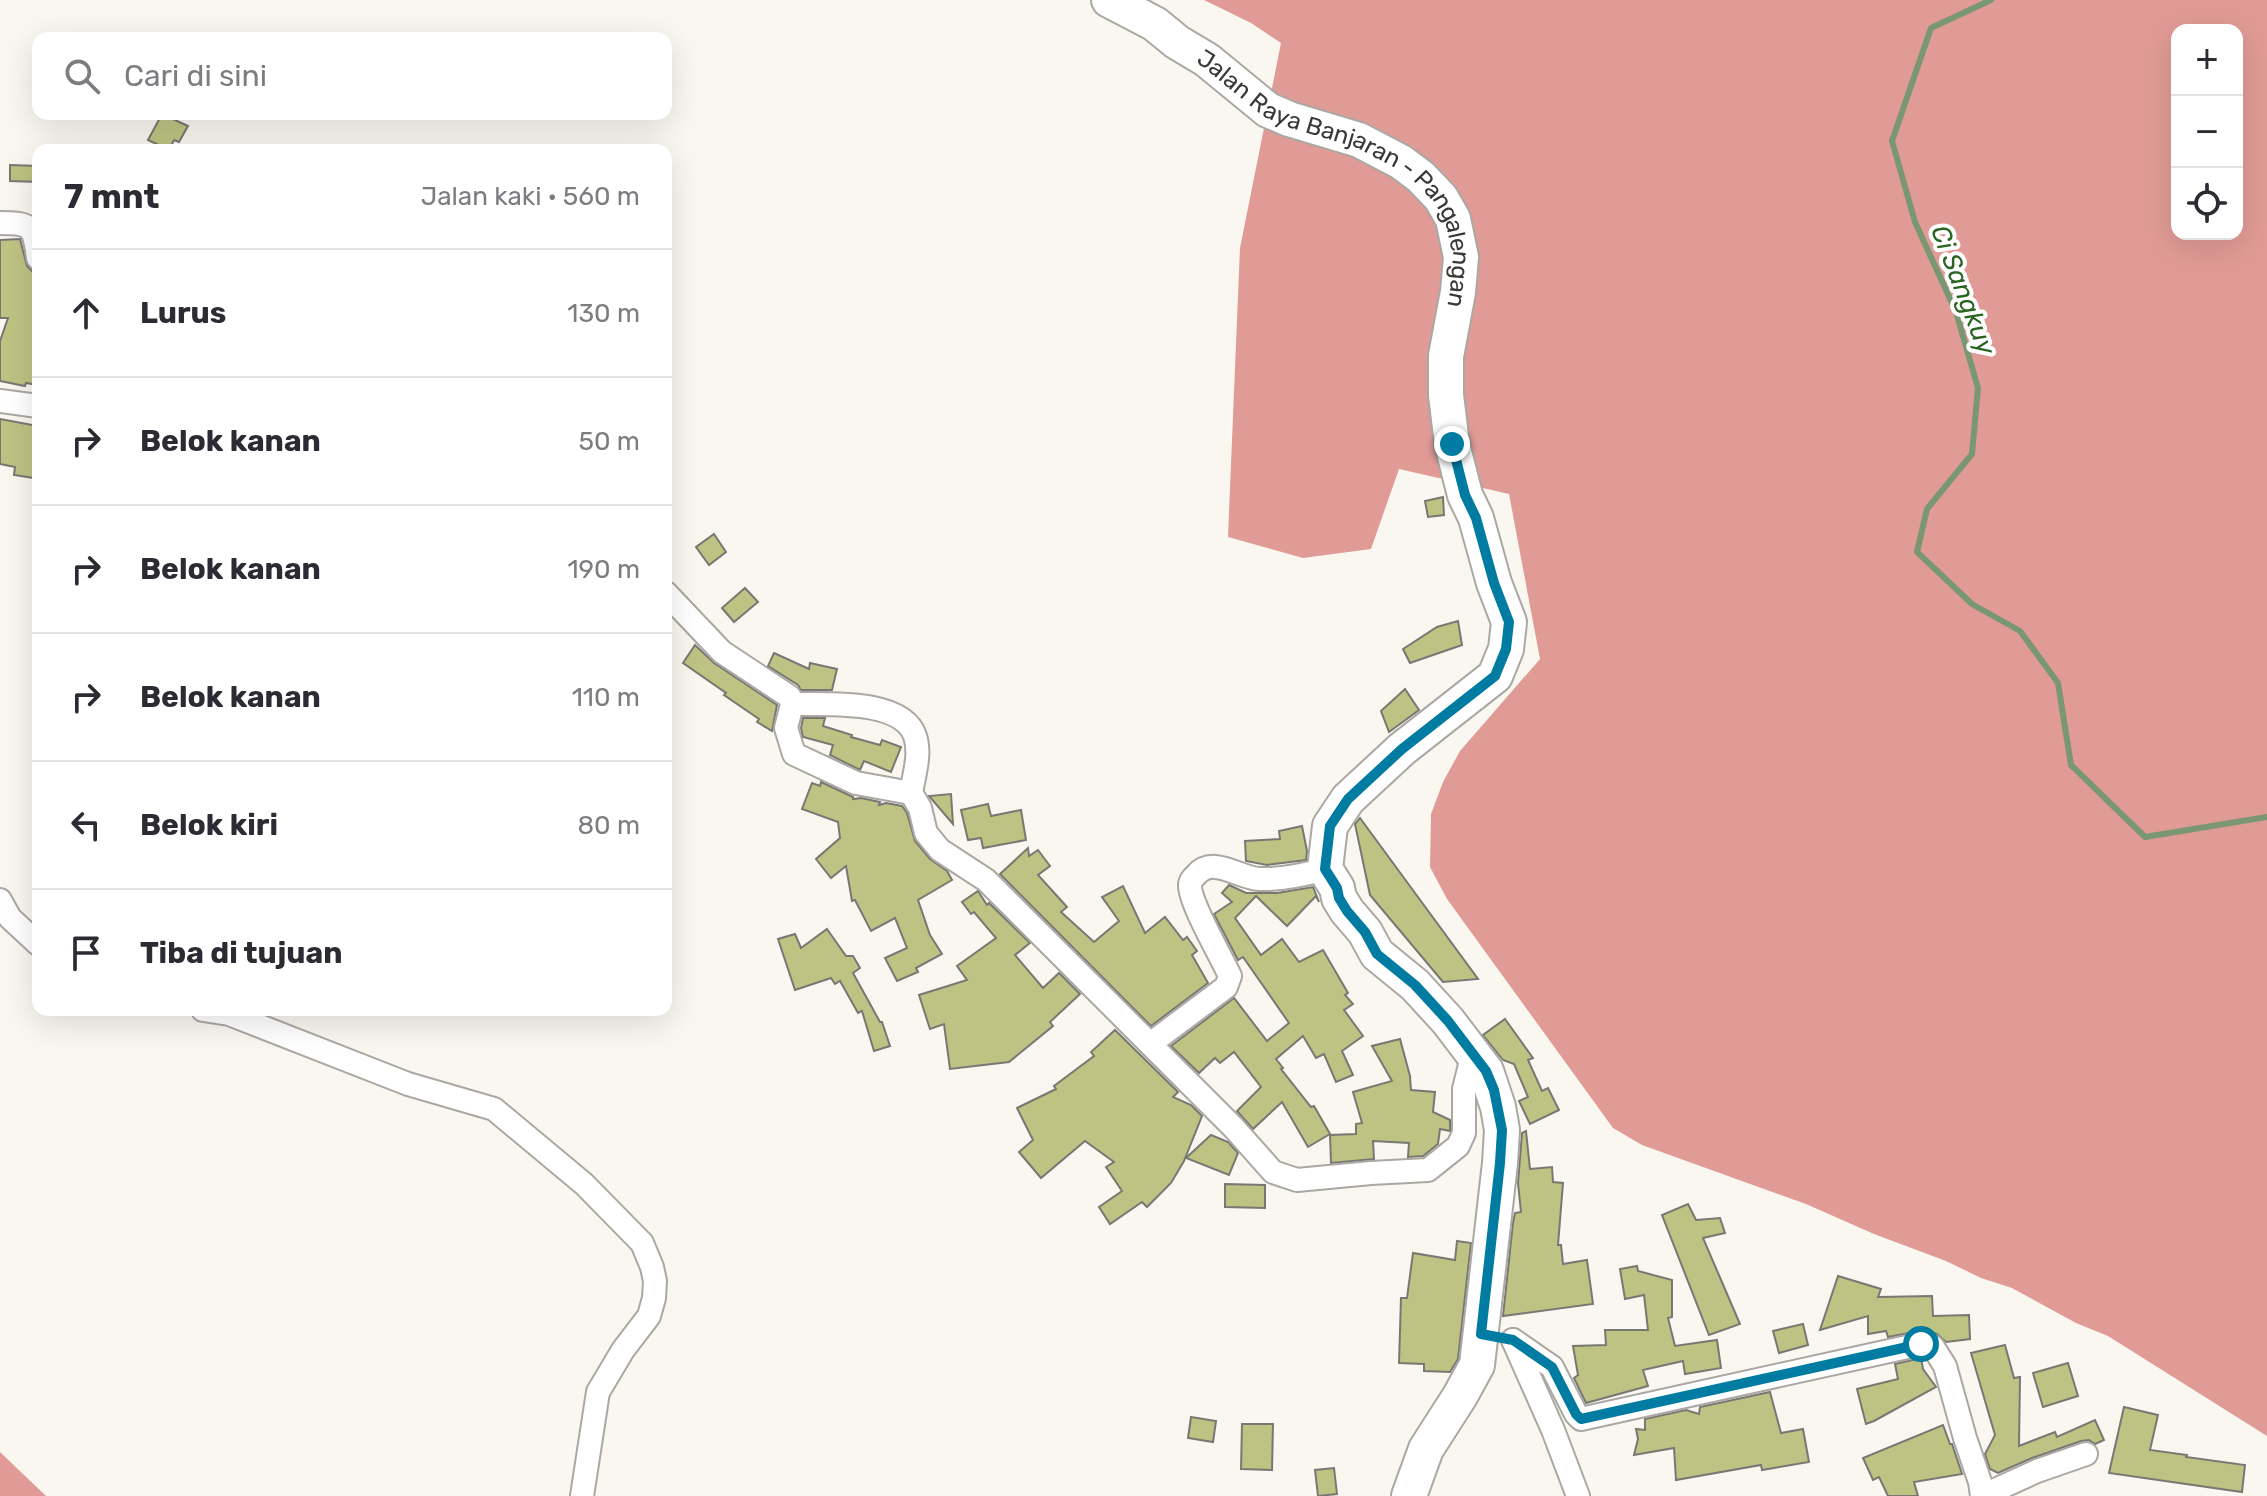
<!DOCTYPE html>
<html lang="id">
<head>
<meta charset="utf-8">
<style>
  body { margin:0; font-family:Rubik,sans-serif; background:#f7f7f7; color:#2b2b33 }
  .controls { position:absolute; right:24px; top:24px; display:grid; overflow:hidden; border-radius:16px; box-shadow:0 8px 32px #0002 }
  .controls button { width:72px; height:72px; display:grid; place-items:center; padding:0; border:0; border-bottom:2px solid #e1e1e2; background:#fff; color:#2b2b33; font:40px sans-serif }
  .stop { position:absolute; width:24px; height:24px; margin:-18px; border:6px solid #007ba2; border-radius:50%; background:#fff }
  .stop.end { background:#007ba2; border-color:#fff; box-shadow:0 2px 8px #0008 }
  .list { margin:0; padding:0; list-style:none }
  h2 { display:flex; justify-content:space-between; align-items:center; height:104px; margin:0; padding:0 32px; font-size:34px }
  h2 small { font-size:26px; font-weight:400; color:#7c7c81 }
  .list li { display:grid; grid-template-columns:52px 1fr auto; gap:24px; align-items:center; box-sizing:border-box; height:128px; padding:0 32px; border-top:2px solid #e1e1e2 }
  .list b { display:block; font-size:30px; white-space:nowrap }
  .list em { font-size:26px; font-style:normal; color:#7c7c81 }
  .icon { flex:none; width:44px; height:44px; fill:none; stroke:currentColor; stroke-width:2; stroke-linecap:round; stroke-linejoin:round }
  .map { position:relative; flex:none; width:2267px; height:1496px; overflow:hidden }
  .search { position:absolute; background:#fff; box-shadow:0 8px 32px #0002; left:32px; top:32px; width:640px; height:88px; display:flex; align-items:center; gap:20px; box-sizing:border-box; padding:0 28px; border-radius:16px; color:#7c7c81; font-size:30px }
  .panel { position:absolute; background:#fff; box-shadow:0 8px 32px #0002; left:32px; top:144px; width:640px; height:872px; border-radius:16px }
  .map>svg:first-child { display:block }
  .forest { fill:#e19b96; fill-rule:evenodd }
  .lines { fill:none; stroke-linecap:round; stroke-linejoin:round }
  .stream { stroke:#789772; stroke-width:6 }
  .building { fill:#bec383; stroke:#787873; stroke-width:2 }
  .street-casing { stroke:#aba8a3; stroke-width:26 }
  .primary-casing { stroke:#aba8a3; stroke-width:38 }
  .street { stroke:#fff; stroke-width:22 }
  .primary { stroke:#fff; stroke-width:34 }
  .route { stroke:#007ba2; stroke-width:10 }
  .labels { text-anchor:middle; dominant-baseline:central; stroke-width:8; stroke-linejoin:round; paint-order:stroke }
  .street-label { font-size:24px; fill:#3a3937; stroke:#fff }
  .water-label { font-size:26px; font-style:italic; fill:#2c6523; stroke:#fff }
</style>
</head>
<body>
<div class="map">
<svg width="2267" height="1496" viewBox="0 0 2267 1496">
  <rect width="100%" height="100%" fill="#faf7f1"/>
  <g class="forest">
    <path d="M1204 0H2267V1436L2108 1336 2076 1323 2012 1288 1981 1278 1946 1261 1874 1234 1806 1204 1642 1145 1613 1128 1447 899 1430 867 1431 814 1443 782 1460 751 1540 659 1509 494 1399 469 1371 549 1303 558 1228 537 1240 248 1281 43 1251 23ZM2177 30H2237V234H2177Z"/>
    <path d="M0 1452 46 1496H0Z"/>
  </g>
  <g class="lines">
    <path class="stream" d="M1991 0 1931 28 1892 141 1915 222 1956 312 1978 388 1972 454 1927 509 1917 552 1972 604 2020 631 2058 683 2071 765 2145 837 2267 817"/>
  </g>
  <g class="building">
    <path d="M162 114 188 126 179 142 174 140 169 150 148 140Z"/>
    <path d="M10 165 38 166V182L10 181Z"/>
    <path d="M20 239 27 266 32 271 38 272V385L26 383 25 386 0 381V341L8 318H0V240Z"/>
    <path d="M0 419 38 426V457L34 478 14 475 15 467 0 464Z"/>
    <path d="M1443 497 1444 515 1428 517 1425 501Z"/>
    <path d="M714 534 726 552 709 565 696 547Z"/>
    <path d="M745 588 758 602 734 622 722 608Z"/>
    <path d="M1458 621 1462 645 1410 663 1403 649 1437 627Z"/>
    <path d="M695 645 714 663 777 705 772 731 757 722 759 719 724 695 726 693 683 663Z"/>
    <path d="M774 653 809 669 810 663 837 669 832 690H801L798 685 768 666Z"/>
    <path d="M1405 689 1419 710 1389 732 1381 711Z"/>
    <path d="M803 718H825L823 726 852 735 851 737 880 745 882 740 901 747 891 772 864 761 860 770 830 755 833 745 803 737 801 728Z"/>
    <path d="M821 782 853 797V799L861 798 880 802 879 805 886 803 902 806 907 813 915 841 930 859 947 871 952 880 918 900 930 935 942 954 916 968 918 972 897 981 885 958 907 948 895 918 871 931 855 900 852 901 846 866 831 878 816 859 840 838 838 822 802 809 812 783 820 786Z"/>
    <path d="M951 794 953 824 929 796Z"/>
    <path d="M988 804 991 816 1021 810 1026 840 983 848 981 838 968 840 961 810Z"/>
    <path d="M1360 818 1478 979 1443 982 1370 895 1355 824Z"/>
    <path d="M1302 826 1307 851 1306 860 1267 865 1246 861 1245 841 1280 839 1279 831Z"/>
    <path d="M1028 848 1029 856 1038 850 1050 866 1038 875 1067 907 1061 912 1094 942 1119 921 1102 897 1123 886 1145 933 1165 917 1183 940 1187 937 1197 951 1192 955 1208 983 1151 1026 1000 874Z"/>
    <path d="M1229 885 1246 893H1277L1313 887 1319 902 1316 896 1287 926 1256 896 1235 918 1261 955 1282 939 1299 962 1323 950 1348 993 1345 995 1353 1004 1344 1010 1363 1036 1342 1051 1353 1075 1336 1082 1324 1054 1316 1058 1303 1036 1276 1059 1283 1068 1281 1069 1311 1107 1314 1106 1330 1134 1308 1147 1282 1102 1253 1129 1237 1111 1261 1087 1234 1052 1220 1063 1215 1058 1199 1073 1171 1046 1234 998 1267 1041 1289 1023 1243 957 1238 960 1214 914 1232 902 1222 893Z"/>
    <path d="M978 891 987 905 989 903 1030 943 1015 955 1043 988 1059 973 1080 994 1050 1022 1053 1026 1009 1062 950 1069 944 1024 930 1029 919 995 967 980 957 966 996 938 974 912 971 914 962 902Z"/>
    <path d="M827 929 846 956H853L860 968 853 973 880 1022H882L890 1046 874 1051 862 1011 858 1013 840 981 835 984 831 978 795 990 778 939 795 934 801 948Z"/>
    <path d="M1505 1019 1533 1058 1528 1060 1542 1091 1548 1088 1559 1110 1530 1124 1519 1101 1528 1097 1514 1064 1503 1060 1483 1035Z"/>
    <path d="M1115 1030 1178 1092 1173 1097 1191 1105 1202 1116 1184 1161 1171 1183 1147 1207 1142 1202 1110 1224 1099 1207 1122 1191 1106 1167 1114 1162 1085 1141 1041 1178 1019 1152 1033 1140 1017 1108 1056 1089 1054 1086 1094 1056 1091 1052Z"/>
    <path d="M1400 1039 1410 1076 1411 1090 1435 1092 1433 1112 1450 1120V1131L1440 1129 1438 1144 1423 1156 1408 1157 1409 1143 1373 1141 1374 1159 1331 1163 1330 1135 1356 1134V1124L1362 1123 1353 1092 1392 1081 1372 1046Z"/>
    <path d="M1526 1131 1530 1169 1552 1167 1553 1182 1563 1183 1558 1245H1561L1563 1264 1587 1260 1593 1304 1503 1316 1513 1223 1515 1213 1521 1212 1518 1183 1522 1133Z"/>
    <path d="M1211 1135 1228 1142 1238 1153 1229 1175 1186 1158Z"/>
    <path d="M1225 1184 1265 1185V1208L1225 1207Z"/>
    <path d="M1688 1204 1696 1220 1720 1218 1725 1233 1703 1238 1740 1324 1709 1335 1662 1215Z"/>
    <path d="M1457 1241 1471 1243 1458 1359 1450 1372 1424 1371V1364L1399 1363 1401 1298H1407L1413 1253 1455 1260Z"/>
    <path d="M1637 1266 1638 1271 1672 1280V1317L1668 1318 1675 1346 1717 1340 1721 1368 1685 1374 1683 1361 1643 1370 1648 1386 1586 1403 1574 1378 1578 1375 1573 1346 1606 1345 1605 1330H1648L1644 1295 1625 1299 1620 1269Z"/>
    <path d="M1838 1276 1881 1289 1878 1297 1932 1296 1933 1316 1969 1315 1970 1339 1946 1342 1937 1334 1924 1330 1888 1337 1886 1331 1868 1334V1316L1820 1330Z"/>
    <path d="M1803 1324 1808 1345 1779 1353 1773 1331Z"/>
    <path d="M2005 1345 2014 1378 2020 1377 2019 1446 2055 1432 2057 1437 2095 1420 2104 1440 2095 1444 2089 1440 2081 1441 2032 1458 1998 1473 1990 1469 1985 1454 1995 1435 1971 1353Z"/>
    <path d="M1921 1358 1923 1369 1936 1387 1874 1421 1866 1424 1857 1389 1898 1379 1895 1364Z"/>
    <path d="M2068 1363 2078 1396 2043 1407 2033 1373Z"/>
    <path d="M1770 1392 1781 1433 1803 1429 1809 1462 1762 1470 1761 1465 1676 1480 1674 1448 1634 1455 1638 1439 1636 1429 1645 1430V1419L1686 1410 1699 1414 1700 1407Z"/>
    <path d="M2124 1407 2158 1415 2150 1450 2187 1455 2186 1457 2245 1465 2242 1492 2109 1473Z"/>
    <path d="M1191 1417 1216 1421 1213 1442 1188 1438Z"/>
    <path d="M1242 1424H1273L1272 1470 1241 1469Z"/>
    <path d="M1943 1425 1950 1444H1952L1962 1474 1914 1482 1918 1496H1888L1879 1477 1873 1480 1863 1458Z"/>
    <path d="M1334 1468 1337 1494 1318 1496 1315 1470Z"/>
  </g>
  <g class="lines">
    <g class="street-casing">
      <g id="street">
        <path d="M0 223C32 223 34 226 38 258"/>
        <path d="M0 401 38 406"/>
        <path d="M666 593 722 652 790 697 792 704 786 728 794 754 856 783 911 793 920 808 926 833 940 850 986 880 1234 1128 1273 1172 1297 1180 1371 1173 1428 1170 1458 1146 1464 1133V1089L1473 1053"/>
        <path d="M792 704C825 705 902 698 915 736 921 754 914 775 911 793"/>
        <path d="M0 900 10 918 38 944"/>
        <path d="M203 1010 229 1014 408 1084 494 1109 584 1184 642 1243 652 1267 655 1281 654 1298 649 1316 623 1350 598 1392 582 1496"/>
        <path d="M1150 1044 1226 987 1230 976C1222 958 1189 902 1190 885 1190 881 1193 878 1196 875 1213 855 1239 878 1259 879 1282 880 1304 875 1325 869"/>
        <path d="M1513 1340 1552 1367 1576 1414 1581 1419 1921 1344 1933 1347 1945 1366 1965 1438 1980 1482 1982 1496 2037 1471 2086 1454"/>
        <path d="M1513 1340 1553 1430 1578 1496"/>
      </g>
    </g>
    <g class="primary-casing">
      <g id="primary">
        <path id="s1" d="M1109 0 1155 24 1177 42 1207 60 1268 110 1289 119 1359 140 1401 162 1421 177 1441 198 1453 219 1461 257 1458 292 1446 356V395L1452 444 1465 495 1476 518 1494 583 1509 622 1506 649 1495 676 1402 749 1348 799 1330 826 1325 869 1337 888 1339 898 1347 911 1365 932 1377 954 1415 985 1448 1021 1486 1071 1498 1107 1502 1130 1500 1163 1477 1365 1460 1396 1426 1449 1409 1496"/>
      </g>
    </g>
    <use href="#street" class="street"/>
    <use href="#primary" class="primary"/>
  </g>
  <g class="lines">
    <path class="route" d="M1452 444 1465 495 1476 518 1494 583 1509 622 1506 649 1495 676 1402 749 1348 799 1330 826 1325 869 1337 888 1339 898 1347 911 1365 932 1377 954 1415 985 1448 1021 1486 1071 1494 1090 1502 1130 1500 1163 1481 1334 1513 1340 1552 1367 1576 1414 1581 1419 1921 1344"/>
  </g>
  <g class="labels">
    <g class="street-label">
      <text stroke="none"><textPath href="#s1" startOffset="306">Jalan Raya Banjaran - Pangalengan</textPath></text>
    </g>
    <g class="water-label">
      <text transform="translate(1963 290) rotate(69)">Ci Sangkuy</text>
    </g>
  </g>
</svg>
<div class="controls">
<button>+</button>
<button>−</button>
<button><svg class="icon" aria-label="locate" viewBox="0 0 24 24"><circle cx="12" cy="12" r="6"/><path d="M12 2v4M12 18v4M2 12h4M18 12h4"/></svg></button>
</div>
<div class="stop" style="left:1921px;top:1344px"></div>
<div class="stop end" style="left:1452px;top:444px"></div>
<div class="search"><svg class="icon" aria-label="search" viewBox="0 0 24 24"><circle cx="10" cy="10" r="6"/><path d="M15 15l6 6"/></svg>Cari di sini</div>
<section class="panel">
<h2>7 mnt<small>Jalan kaki · 560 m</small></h2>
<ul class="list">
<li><svg class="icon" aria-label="ahead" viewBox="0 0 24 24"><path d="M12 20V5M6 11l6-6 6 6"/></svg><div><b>Lurus</b></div><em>130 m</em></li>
<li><svg class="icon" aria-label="right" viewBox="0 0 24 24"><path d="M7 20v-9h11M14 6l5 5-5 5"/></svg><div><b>Belok kanan</b></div><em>50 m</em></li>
<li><svg class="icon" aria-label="right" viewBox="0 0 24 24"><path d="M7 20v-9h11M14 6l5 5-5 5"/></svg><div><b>Belok kanan</b></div><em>190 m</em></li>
<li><svg class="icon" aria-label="right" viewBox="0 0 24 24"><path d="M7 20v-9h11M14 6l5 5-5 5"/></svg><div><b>Belok kanan</b></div><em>110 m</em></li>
<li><svg class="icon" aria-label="left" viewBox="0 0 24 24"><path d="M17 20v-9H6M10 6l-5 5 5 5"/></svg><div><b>Belok kiri</b></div><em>80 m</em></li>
<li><svg class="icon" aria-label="arrive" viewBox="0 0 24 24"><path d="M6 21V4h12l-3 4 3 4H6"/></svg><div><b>Tiba di tujuan</b></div></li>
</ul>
</section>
</div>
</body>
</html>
